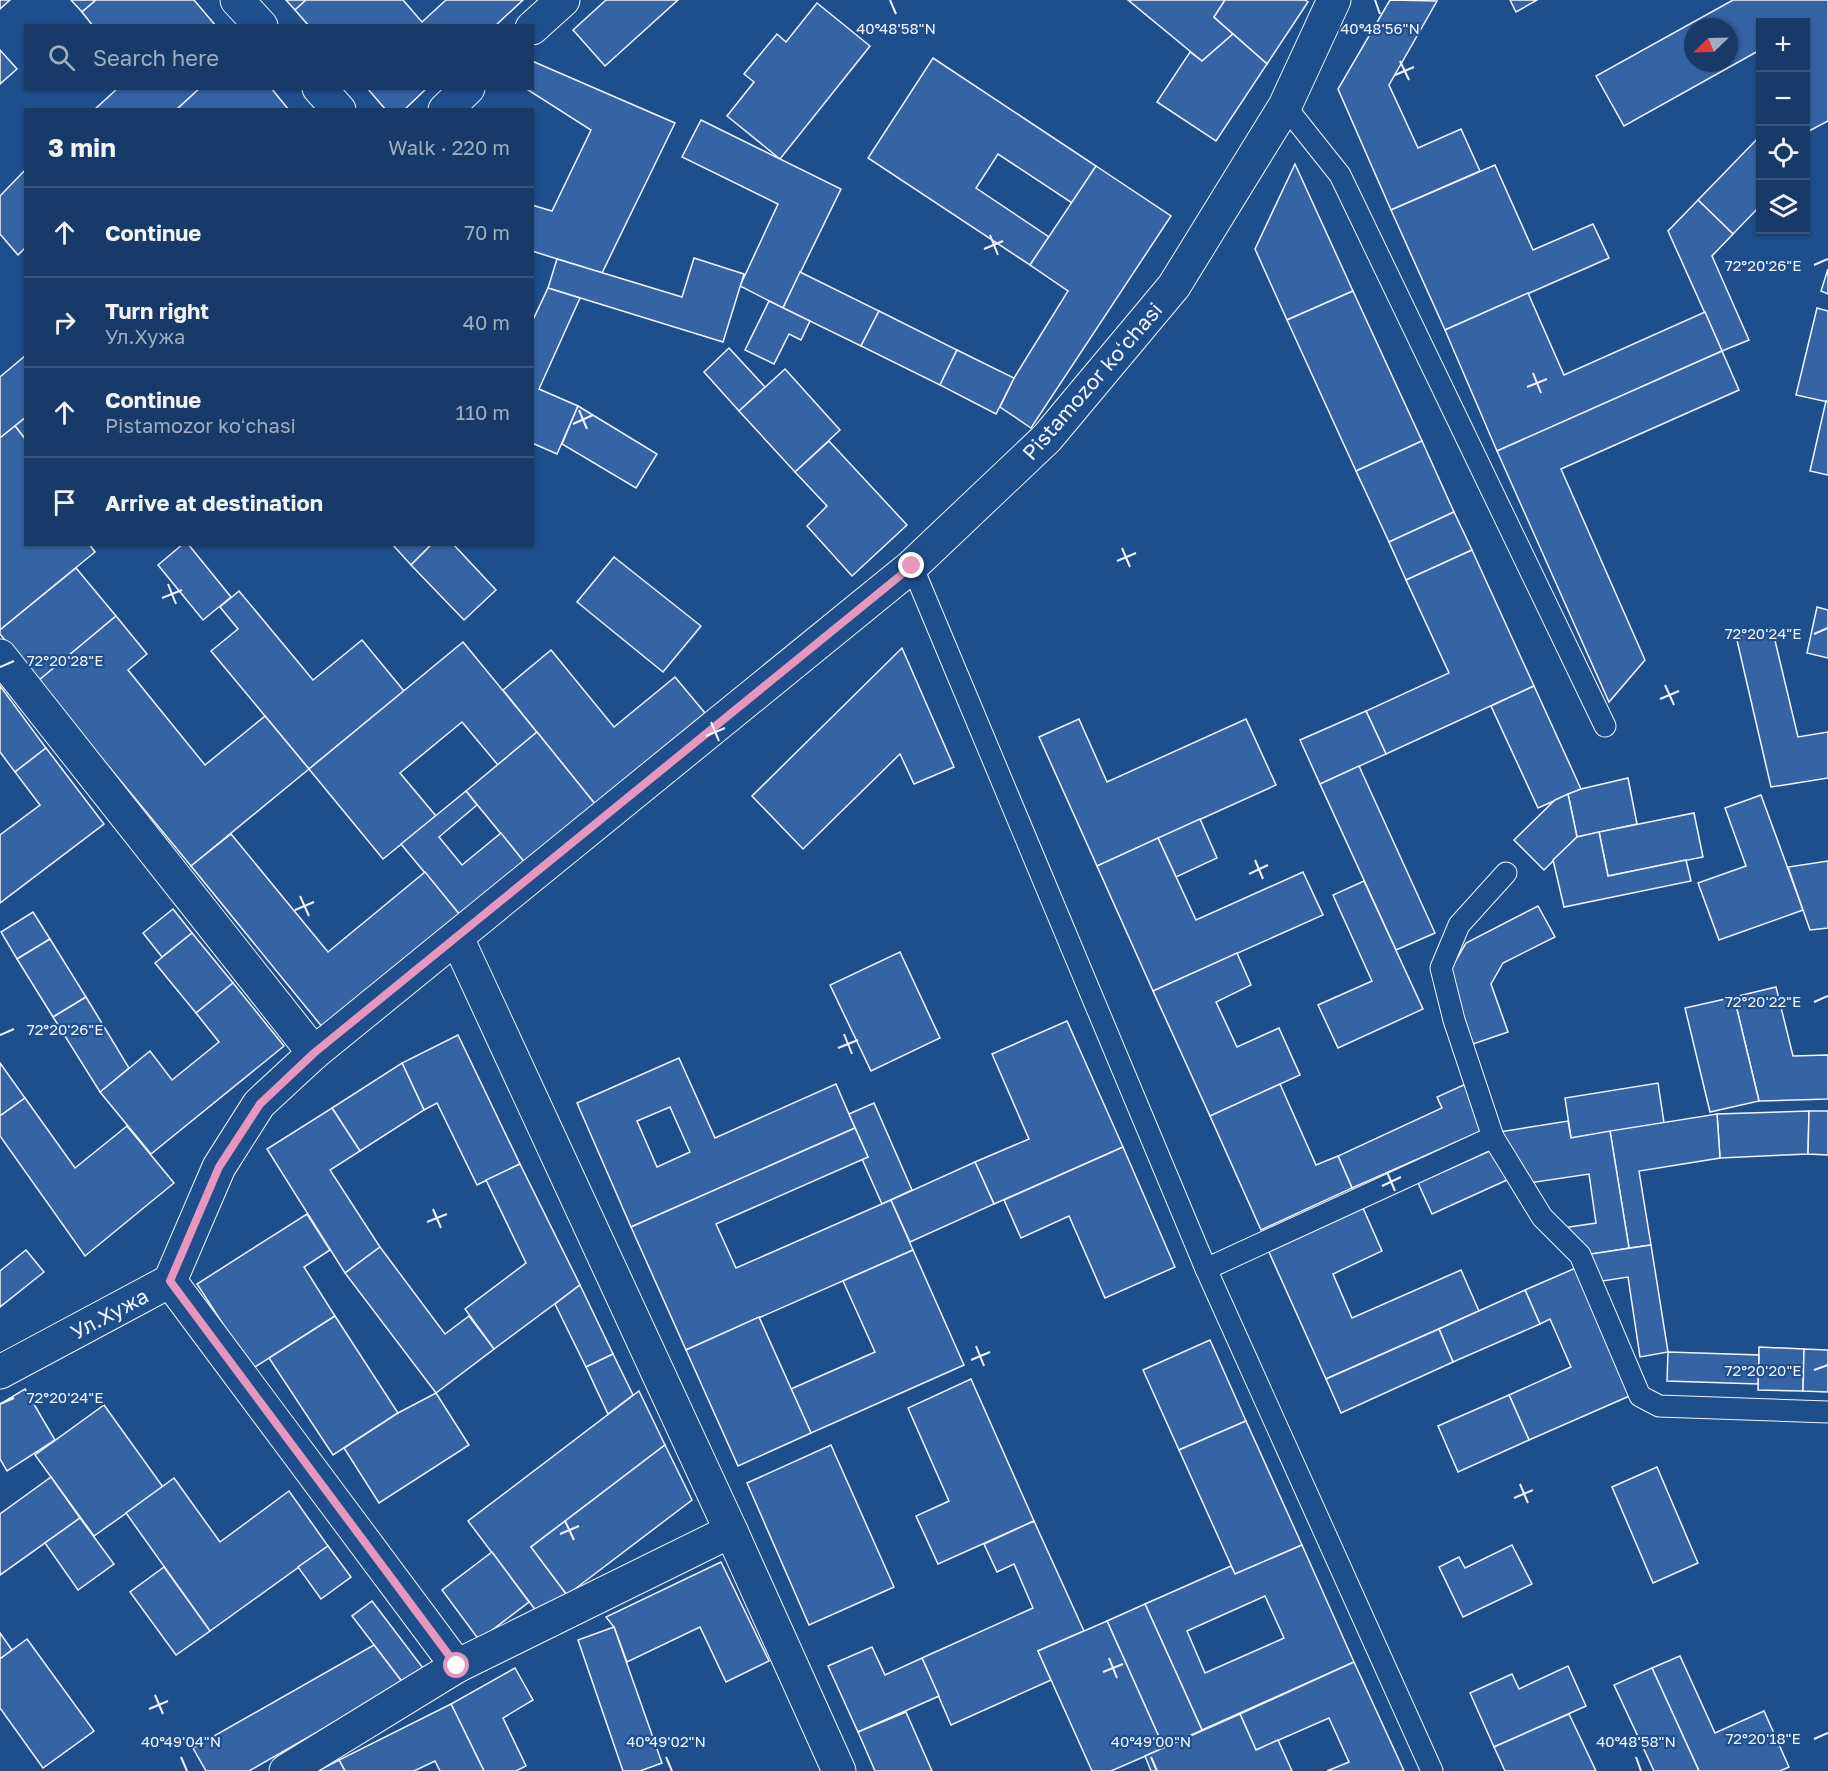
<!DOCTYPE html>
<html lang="en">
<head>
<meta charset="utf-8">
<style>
  body { margin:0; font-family:"Golos Text",sans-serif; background:#20416f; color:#f1f3f6 }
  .controls { position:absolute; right:18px; top:18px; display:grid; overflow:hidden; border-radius:0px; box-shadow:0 2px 4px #0004 }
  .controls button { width:54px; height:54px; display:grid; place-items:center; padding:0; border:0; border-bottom:2px solid #36547d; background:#173a69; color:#f1f3f6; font:30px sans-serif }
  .compass { position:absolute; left:1684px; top:18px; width:54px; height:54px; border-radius:50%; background:#173a69; box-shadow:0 2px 4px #0004; rotate:247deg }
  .stop { position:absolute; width:18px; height:18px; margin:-14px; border:4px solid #e797bd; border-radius:50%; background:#fff }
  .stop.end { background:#e797bd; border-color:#fff; box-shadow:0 2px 6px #0008 }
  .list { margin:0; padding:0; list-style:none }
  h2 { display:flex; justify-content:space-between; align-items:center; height:78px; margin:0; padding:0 24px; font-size:26px }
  h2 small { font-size:20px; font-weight:400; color:#9eadc0 }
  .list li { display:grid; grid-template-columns:39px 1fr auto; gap:18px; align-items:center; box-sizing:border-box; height:90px; padding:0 24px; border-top:2px solid #36547d }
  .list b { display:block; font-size:22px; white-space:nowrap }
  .list p { margin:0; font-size:20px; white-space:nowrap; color:#9eadc0 }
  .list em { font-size:20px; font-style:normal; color:#9eadc0 }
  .icon { flex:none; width:33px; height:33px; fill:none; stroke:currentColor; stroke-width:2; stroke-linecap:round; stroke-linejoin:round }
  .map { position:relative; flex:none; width:1828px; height:1771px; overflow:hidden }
  .search { position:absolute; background:#173a69; box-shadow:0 2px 4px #0004; left:24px; top:24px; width:510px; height:66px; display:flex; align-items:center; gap:15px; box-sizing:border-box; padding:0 21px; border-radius:0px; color:#9eadc0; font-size:22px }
  .panel { position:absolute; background:#173a69; box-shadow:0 2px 4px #0004; left:24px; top:108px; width:510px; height:438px; border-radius:0px }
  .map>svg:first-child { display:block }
  .building { fill:#3563a3; stroke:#f2f6ff; stroke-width:1.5; fill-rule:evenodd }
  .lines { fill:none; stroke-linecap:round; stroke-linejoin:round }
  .service-casing { stroke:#f2f6ff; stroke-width:23 }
  .minor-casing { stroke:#f2f6ff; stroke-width:35 }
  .service { stroke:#1f4e8c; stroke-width:21 }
  .minor { stroke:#1f4e8c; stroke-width:33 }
  .route { stroke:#e797bd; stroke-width:8 }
  .ticks { fill:none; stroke:#f2f6ff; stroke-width:2 }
  .labels { text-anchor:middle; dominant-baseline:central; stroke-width:4.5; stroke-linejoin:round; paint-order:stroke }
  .street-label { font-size:21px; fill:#f2f6ff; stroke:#1f4e8c }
  .ticks-label { font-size:15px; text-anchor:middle; fill:#f2f6ff; stroke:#1f4e8c; stroke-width:4.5; stroke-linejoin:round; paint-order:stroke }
</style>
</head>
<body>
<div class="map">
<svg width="1828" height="1771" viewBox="0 0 1828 1771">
  <rect width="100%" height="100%" fill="#1f4e8c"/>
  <g class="building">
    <path d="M0 0H10L0 9Z"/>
    <path d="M71 0H96L82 12Z"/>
    <path d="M96 0H194L216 26H93L82 12Z"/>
    <path d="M286 0H306L295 10Z"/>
    <path d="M306 0H403L422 22 446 0H523L495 26H309L295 10Z"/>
    <path d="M606 0H678L605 66 573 30Z"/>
    <path d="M1128 0H1225L1214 17 1233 34 1202 61Z"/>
    <path d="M1225 0H1305L1308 2 1267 64 1214 17Z"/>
    <path d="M1390 0 1437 1 1389 85 1418 148 1461 129 1480 171 1391 210 1338 89Z"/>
    <path d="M1510 0H1537L1516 12Z"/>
    <path d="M1733 0H1828V121L1809 131 1806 126V22H1760V50L1624 126 1596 76ZM1693 27H1729V63H1693Z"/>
    <path d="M817 3 870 46 780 159 727 116 754 82 744 74 777 34 786 42Z"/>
    <path d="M1233 34 1267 64 1216 141 1157 102 1190 52 1202 61Z"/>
    <path d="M0 50 17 69 0 84Z"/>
    <path d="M933 58 1096 166 1072 203 998 154 976 188 1049 237 1030 265 868 158Z"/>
    <path d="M532 61 675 123 602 273 532 251V205L552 211 591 130 525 88H532Z"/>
    <path d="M118 88H200L176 110H94Z"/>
    <path d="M200 88H271L289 110H176Z"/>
    <path d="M367 88H427L404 110H386Z"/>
    <path d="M701 120 841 189 783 308 740 286 778 204 682 157Z"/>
    <path d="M1760 136V206L1733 234 1698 200Z"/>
    <path d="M1295 164 1353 291 1287 320 1255 249Z"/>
    <path d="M1495 165 1533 250 1593 224 1609 258 1445 330 1391 210Z"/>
    <path d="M1096 166 1171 216 1031 428 1000 407 1014 378 1068 291 1030 265Z"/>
    <path d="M26 169V247L18 255 0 234V196Z"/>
    <path d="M1698 200 1733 234 1712 256 1749 340 1722 351 1668 231Z"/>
    <path d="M694 258 744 274 723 342 548 288 557 259 682 297Z"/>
    <path d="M1828 269V294L1821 291Z"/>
    <path d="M800 272 879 311 861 346 783 308Z"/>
    <path d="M548 288 580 298 539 389 578 406 557 454 532 443V322Z"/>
    <path d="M1353 291 1422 441 1356 471 1287 320Z"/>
    <path d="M1528 293 1564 375 1705 312 1722 351 1497 451 1445 330Z"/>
    <path d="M769 301 810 321 801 340 789 334 774 364 745 350Z"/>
    <path d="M1817 308 1828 311V402L1796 395Z"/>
    <path d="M879 311 957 350 940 385 861 346Z"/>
    <path d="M729 348 765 387 739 411 704 372Z"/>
    <path d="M957 350 1014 378 996 414 940 385Z"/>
    <path d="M1722 351 1739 390 1561 469 1645 660 1609 702 1497 451Z"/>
    <path d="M26 355V417L0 438V377Z"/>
    <path d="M785 369 840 430 795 472 739 411Z"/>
    <path d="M1826 401 1828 402V475L1810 471Z"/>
    <path d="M578 406 657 454 636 488 562 444Z"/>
    <path d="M26 417V440L15 426Z"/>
    <path d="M15 426 26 440V544H89L95 552 0 630V438Z"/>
    <path d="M829 441 907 525 852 576 807 526 827 506 795 472Z"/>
    <path d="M1422 441 1454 512 1389 542 1356 471Z"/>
    <path d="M1454 512 1472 550 1406 580 1389 542Z"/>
    <path d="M183 544H188L231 597 203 620 158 565Z"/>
    <path d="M392 544H432L411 565Z"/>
    <path d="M432 544H453L496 590 464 620 411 565Z"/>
    <path d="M1472 550 1534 686 1386 754 1366 711 1449 673 1406 580Z"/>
    <path d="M614 557 701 626 663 672 577 602Z"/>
    <path d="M76 568 116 616 38 681 0 634V630Z"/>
    <path d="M239 591 313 680 362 640 404 691 309 769 211 651 238 629 220 607Z"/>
    <path d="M1817 607 1828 610V658L1807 653Z"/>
    <path d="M116 616 147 654 128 670 205 765 265 716 309 769 191 866 38 681Z"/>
    <path d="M1772 628 1798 737 1828 732V778L1771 787 1736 636Z"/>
    <path d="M463 642 537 732 498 765 462 722 400 773 436 816 383 859 309 769Z"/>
    <path d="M902 648 954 767 914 784 900 754 803 849 752 796Z"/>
    <path d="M551 650 614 727 675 677 705 713 595 804 503 690Z"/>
    <path d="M0 686 46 748 15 772 0 752Z"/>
    <path d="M1534 686 1581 789 1538 808 1491 706Z"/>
    <path d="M1366 711 1386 754 1320 784 1300 740Z"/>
    <path d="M1079 719 1107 782 1246 719 1276 785 1097 866 1039 737Z"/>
    <path d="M537 732 595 804 525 863 466 791Z"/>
    <path d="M46 748 104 824 0 903V835L40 805 15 772Z"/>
    <path d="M1359 766 1435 933 1396 950 1320 784Z"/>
    <path d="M1628 778 1637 824 1577 837 1568 794 1581 789Z"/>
    <path d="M466 791 477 805 439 837 462 865 501 833 525 863 460 915 401 844Z"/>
    <path d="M1568 794 1577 837 1544 870 1514 840 1555 800Z"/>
    <path d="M1761 795 1803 910 1719 940 1698 883 1746 866 1725 808Z"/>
    <path d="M1694 813 1703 857 1608 876 1599 832Z"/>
    <path d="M1200 819 1217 858 1176 877 1158 838Z"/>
    <path d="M1599 832 1608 876 1686 860 1691 881 1564 907 1553 860 1577 837Z"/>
    <path d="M231 834 328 952 425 872 460 915 323 1028 191 866Z"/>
    <path d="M1158 838 1196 920 1303 872 1323 915 1153 991 1097 866Z"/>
    <path d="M1828 861V928L1810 930 1788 867Z"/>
    <path d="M1364 881 1423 1009 1338 1048 1318 1005 1372 981 1333 895Z"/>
    <path d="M1538 906 1555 937 1503 963 1491 984 1508 1032 1470 1045 1446 977 1466 943Z"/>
    <path d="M173 909 192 933 162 957 143 933Z"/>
    <path d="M33 912 50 939 17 959 1 932Z"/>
    <path d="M192 933 233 983 196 1013 155 963Z"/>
    <path d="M50 939 86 997 53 1017 17 959Z"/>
    <path d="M900 952 940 1038 871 1071 830 985Z"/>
    <path d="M1237 953 1251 985 1216 1002 1237 1047 1279 1028 1300 1075 1210 1116 1153 991Z"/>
    <path d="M233 983 284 1046 151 1154 100 1092 150 1051 172 1080 219 1042 196 1013Z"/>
    <path d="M1776 987 1793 1056 1828 1055V1099L1759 1101 1734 997Z"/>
    <path d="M86 997 129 1068 100 1092 53 1017Z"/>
    <path d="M1734 997 1759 1101 1710 1112 1685 1008Z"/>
    <path d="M1067 1021 1123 1147 994 1204 975 1162 1029 1139 992 1054Z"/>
    <path d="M458 1035 520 1164 477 1185 437 1103 424 1110 402 1063Z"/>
    <path d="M679 1058 715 1138 836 1084 855 1128 631 1227 577 1103ZM670 1107 690 1152 657 1167 637 1121Z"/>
    <path d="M0 1063 25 1098 0 1116Z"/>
    <path d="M402 1063 424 1110 360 1151 332 1108Z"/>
    <path d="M1468 1083 1488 1128 1352 1188 1338 1156 1442 1108 1437 1097Z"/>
    <path d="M1658 1083 1664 1123 1571 1138 1565 1098Z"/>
    <path d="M1280 1084 1316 1165 1338 1156 1352 1188 1261 1230 1210 1116Z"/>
    <path d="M25 1098 75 1168 127 1126 174 1183 85 1256 0 1136V1116Z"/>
    <path d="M874 1103 912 1190 882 1204 862 1159 868 1157 849 1114Z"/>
    <path d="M332 1108 360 1151 330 1170 380 1247 345 1273 267 1149Z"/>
    <path d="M1809 1111 1808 1154 1720 1158 1717 1114Z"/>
    <path d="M1809 1111H1828V1155L1808 1154Z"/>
    <path d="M1717 1114 1720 1158 1639 1171 1651 1245 1629 1248 1610 1131Z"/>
    <path d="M1568 1121 1571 1138 1610 1131 1629 1248 1582 1256 1562 1228 1596 1223 1589 1174 1529 1183 1493 1133Z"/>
    <path d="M855 1128 868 1157 716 1224 736 1268 891 1200 913 1250 686 1350 631 1227Z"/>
    <path d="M1123 1147 1175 1267 1105 1298 1069 1216 1021 1238 1004 1200Z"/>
    <path d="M1494 1149 1507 1180 1432 1214 1418 1183Z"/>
    <path d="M975 1162 994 1204 910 1242 891 1200Z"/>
    <path d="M520 1164 580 1285 494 1349 465 1309 526 1263 486 1180Z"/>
    <path d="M1363 1208 1382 1251 1333 1274 1352 1318 1461 1270 1479 1311 1326 1379 1268 1250Z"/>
    <path d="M307 1214 330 1250 304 1267 335 1316 252 1369 197 1284Z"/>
    <path d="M1651 1245 1668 1352 1640 1357 1628 1277 1596 1282 1591 1254Z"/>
    <path d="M380 1247 445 1334 469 1316 494 1349 436 1393 345 1273Z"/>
    <path d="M26 1250 44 1272 0 1307V1271Z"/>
    <path d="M913 1250 964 1365 811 1433 791 1389 875 1352 843 1281Z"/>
    <path d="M1578 1267 1634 1394 1529 1440 1509 1395 1571 1367 1550 1319 1540 1324 1525 1290Z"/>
    <path d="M580 1285 613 1354 586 1367 555 1304Z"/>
    <path d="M1525 1290 1540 1324 1453 1362 1439 1329Z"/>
    <path d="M335 1316 398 1413 333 1455 269 1358Z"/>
    <path d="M759 1317 811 1433 738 1466 686 1350Z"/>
    <path d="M1439 1329 1453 1362 1341 1413 1326 1379Z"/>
    <path d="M1210 1340 1246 1421 1179 1450 1143 1370Z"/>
    <path d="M1759 1347 1804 1349 1803 1391 1758 1390Z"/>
    <path d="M1804 1349 1828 1350V1392L1803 1391Z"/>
    <path d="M1668 1352 1759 1355 1758 1384 1667 1381Z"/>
    <path d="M613 1354 633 1395 608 1414 586 1367Z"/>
    <path d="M971 1379 1034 1521 938 1564 916 1516 949 1501 908 1408Z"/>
    <path d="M25 1389 55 1440 7 1471 0 1459V1404Z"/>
    <path d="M639 1391 665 1445 531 1547 567 1595 540 1616 468 1521Z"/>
    <path d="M436 1393 469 1445 379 1503 344 1448 398 1413Z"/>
    <path d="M1509 1395 1529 1440 1458 1472 1438 1426Z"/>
    <path d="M104 1405 163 1487 94 1536 35 1455Z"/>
    <path d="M1246 1421 1302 1545 1235 1574 1179 1450Z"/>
    <path d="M665 1445 692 1500 567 1595 531 1547Z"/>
    <path d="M831 1445 894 1587 809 1625 747 1483Z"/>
    <path d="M1657 1467 1698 1563 1653 1583 1612 1487Z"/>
    <path d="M51 1477 80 1518 0 1575V1514Z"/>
    <path d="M174 1478 220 1542 289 1491 328 1546 210 1631 126 1513Z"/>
    <path d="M80 1518 114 1564 78 1590 45 1543Z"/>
    <path d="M1034 1521 1084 1631 1038 1651 1051 1680 951 1725 922 1658 1033 1608 1014 1564 997 1572 984 1544Z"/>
    <path d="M1302 1545 1354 1662 1202 1730 1145 1604 1231 1566 1235 1574ZM1265 1596 1284 1638 1205 1673 1187 1631Z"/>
    <path d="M1512 1545 1532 1584 1463 1617 1439 1567 1459 1557 1465 1568Z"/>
    <path d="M328 1546 351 1577 321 1599 298 1567Z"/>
    <path d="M492 1552 529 1602 479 1640 442 1590Z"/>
    <path d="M721 1562 769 1661 726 1682 700 1627 627 1662 614 1627 606 1617Z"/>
    <path d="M164 1567 210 1631 176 1655 130 1592Z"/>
    <path d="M372 1601 423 1668 403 1683 352 1616Z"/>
    <path d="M1145 1604 1202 1730 1164 1748 1107 1621Z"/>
    <path d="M1107 1621 1164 1748 1111 1771H1092L1038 1651Z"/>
    <path d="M614 1627 662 1763 640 1771H623L578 1640Z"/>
    <path d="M0 1633 12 1650 0 1659Z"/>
    <path d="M27 1639 94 1731 43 1768 0 1708V1659Z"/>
    <path d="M374 1645 403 1683 249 1771H206L193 1748Z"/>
    <path d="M872 1647 885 1675 922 1658 939 1696 858 1732 828 1666Z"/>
    <path d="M1680 1656 1715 1733 1764 1711 1789 1767 1780 1771H1699L1652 1668Z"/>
    <path d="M1354 1662 1404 1771H1327L1349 1762 1329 1718 1256 1750 1240 1714Z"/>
    <path d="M1568 1666 1586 1706 1494 1747 1470 1693 1512 1674 1519 1689Z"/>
    <path d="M515 1668 533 1700 503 1718 526 1766 516 1771H484L451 1704Z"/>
    <path d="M1652 1668 1699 1771H1654L1614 1685Z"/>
    <path d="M451 1704 484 1771H440L435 1761 414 1771H345L339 1760Z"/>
    <path d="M906 1712 932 1771H875L858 1732Z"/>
    <path d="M1240 1714 1256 1750 1278 1740 1292 1771H1151L1145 1756Z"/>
    <path d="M1569 1714 1596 1771H1505L1494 1747Z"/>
    <path d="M339 1760 345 1771H318Z"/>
  </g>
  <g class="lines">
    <g class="service-casing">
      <g id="service">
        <path d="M1285 106 1340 175 1605 726"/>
        <path d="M912 566 1206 1269 1432 1771"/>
        <path d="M1506 873 1459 925 1441 968 1454 1020 1493 1137 1542 1217 1580 1255 1640 1396 1659 1406 1828 1412"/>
        <path d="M1206 1269 1493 1137"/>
      </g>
    </g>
    <g class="minor-casing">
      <g id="minor">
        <path d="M237 0 261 26"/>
        <path d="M532 28 563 0"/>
        <path d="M319 88 339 110"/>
        <path d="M445 110 468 88"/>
        <path d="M0 656 314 1053"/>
        <path d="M457 938 731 1531 839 1771"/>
        <path d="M170 1281 457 1666"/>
        <path id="s1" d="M0 1372 170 1281 219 1167 259 1104 314 1053 912 566 1047 438 1174 286 1285 106 1334 0"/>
        <path d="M286 1771 457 1666 731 1531"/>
      </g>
    </g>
    <use href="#service" class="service"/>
    <use href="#minor" class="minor"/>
  </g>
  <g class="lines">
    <path class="route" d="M457 1666 170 1281 219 1167 260 1104 314 1053 912 566"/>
  </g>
  <path class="ticks" d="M890 0 896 14M1375 0 1380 14M1400 61 1409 80M1395 75 1414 67M990 235 998 255M984 249 1003 241M1814 265 1828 259M1533 373 1541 393M1527 387 1547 379M579 410 587 429M573 424 593 415M1122 548 1130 567M1117 561 1136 553M168 584 176 604M162 598 182 590M1814 634 1828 628M0 667 14 661M1665 685 1674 705M1660 699 1679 691M711 722 719 741M706 736 725 728M1255 860 1263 879M1249 874 1268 865M300 896 309 916M295 910 314 902M1814 1002 1828 996M844 1034 852 1054M0 1035 14 1029M838 1048 858 1040M1387 1172 1395 1191M1382 1186 1401 1177M433 1209 441 1228M427 1222 447 1214M976 1346 984 1366M971 1360 990 1352M1814 1370 1828 1365M0 1404 14 1398M1520 1484 1528 1503M1514 1498 1533 1490M565 1521 574 1540M560 1534 579 1526M1109 1658 1117 1678M1103 1672 1123 1664M155 1695 163 1714M149 1709 168 1701M1814 1739 1828 1733M181 1757 187 1771M666 1757 672 1771M1151 1757 1157 1771M1636 1757 1641 1771"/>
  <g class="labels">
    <g class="street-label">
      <text transform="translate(1092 381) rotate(-49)">Pistamozor koʻchasi</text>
      <text stroke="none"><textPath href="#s1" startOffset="124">Ул.Хужа</textPath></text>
    </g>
  </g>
  <g class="ticks-label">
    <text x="896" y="34">40°48'58"N</text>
    <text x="1380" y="34">40°48'56"N</text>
    <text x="1763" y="271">72°20'26"E</text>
    <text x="1763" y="639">72°20'24"E</text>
    <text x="65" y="666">72°20'28"E</text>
    <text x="1763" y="1007">72°20'22"E</text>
    <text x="65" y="1035">72°20'26"E</text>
    <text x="1763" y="1376">72°20'20"E</text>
    <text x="65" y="1403">72°20'24"E</text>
    <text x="1763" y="1744">72°20'18"E</text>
    <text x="181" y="1747">40°49'04"N</text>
    <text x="666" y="1747">40°49'02"N</text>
    <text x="1151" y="1747">40°49'00"N</text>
    <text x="1636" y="1747">40°48'58"N</text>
  </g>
</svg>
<div class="controls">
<button>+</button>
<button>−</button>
<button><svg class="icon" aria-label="locate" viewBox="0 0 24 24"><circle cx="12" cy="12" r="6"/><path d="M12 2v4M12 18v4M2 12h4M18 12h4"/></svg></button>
<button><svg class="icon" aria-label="layers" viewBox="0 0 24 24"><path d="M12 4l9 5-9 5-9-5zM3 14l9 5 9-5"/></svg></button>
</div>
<svg class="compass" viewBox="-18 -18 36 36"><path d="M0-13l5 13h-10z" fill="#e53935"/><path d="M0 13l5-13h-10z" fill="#9eadc0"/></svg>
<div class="stop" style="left:457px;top:1666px"></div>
<div class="stop end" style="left:912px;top:566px"></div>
<div class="search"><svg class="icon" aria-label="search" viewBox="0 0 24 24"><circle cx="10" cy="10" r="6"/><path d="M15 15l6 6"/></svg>Search here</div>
<section class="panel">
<h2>3 min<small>Walk · 220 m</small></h2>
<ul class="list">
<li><svg class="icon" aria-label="ahead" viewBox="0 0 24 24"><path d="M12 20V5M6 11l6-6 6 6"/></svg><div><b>Continue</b></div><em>70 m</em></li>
<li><svg class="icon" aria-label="right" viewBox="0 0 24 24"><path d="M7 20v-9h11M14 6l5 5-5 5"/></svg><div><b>Turn right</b><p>Ул.Хужа</p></div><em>40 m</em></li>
<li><svg class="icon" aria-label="ahead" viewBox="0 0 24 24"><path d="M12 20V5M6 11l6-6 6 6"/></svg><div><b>Continue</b><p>Pistamozor koʻchasi</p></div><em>110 m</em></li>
<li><svg class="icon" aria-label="arrive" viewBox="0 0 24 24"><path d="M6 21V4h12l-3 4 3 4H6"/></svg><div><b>Arrive at destination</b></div></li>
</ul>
</section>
</div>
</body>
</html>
